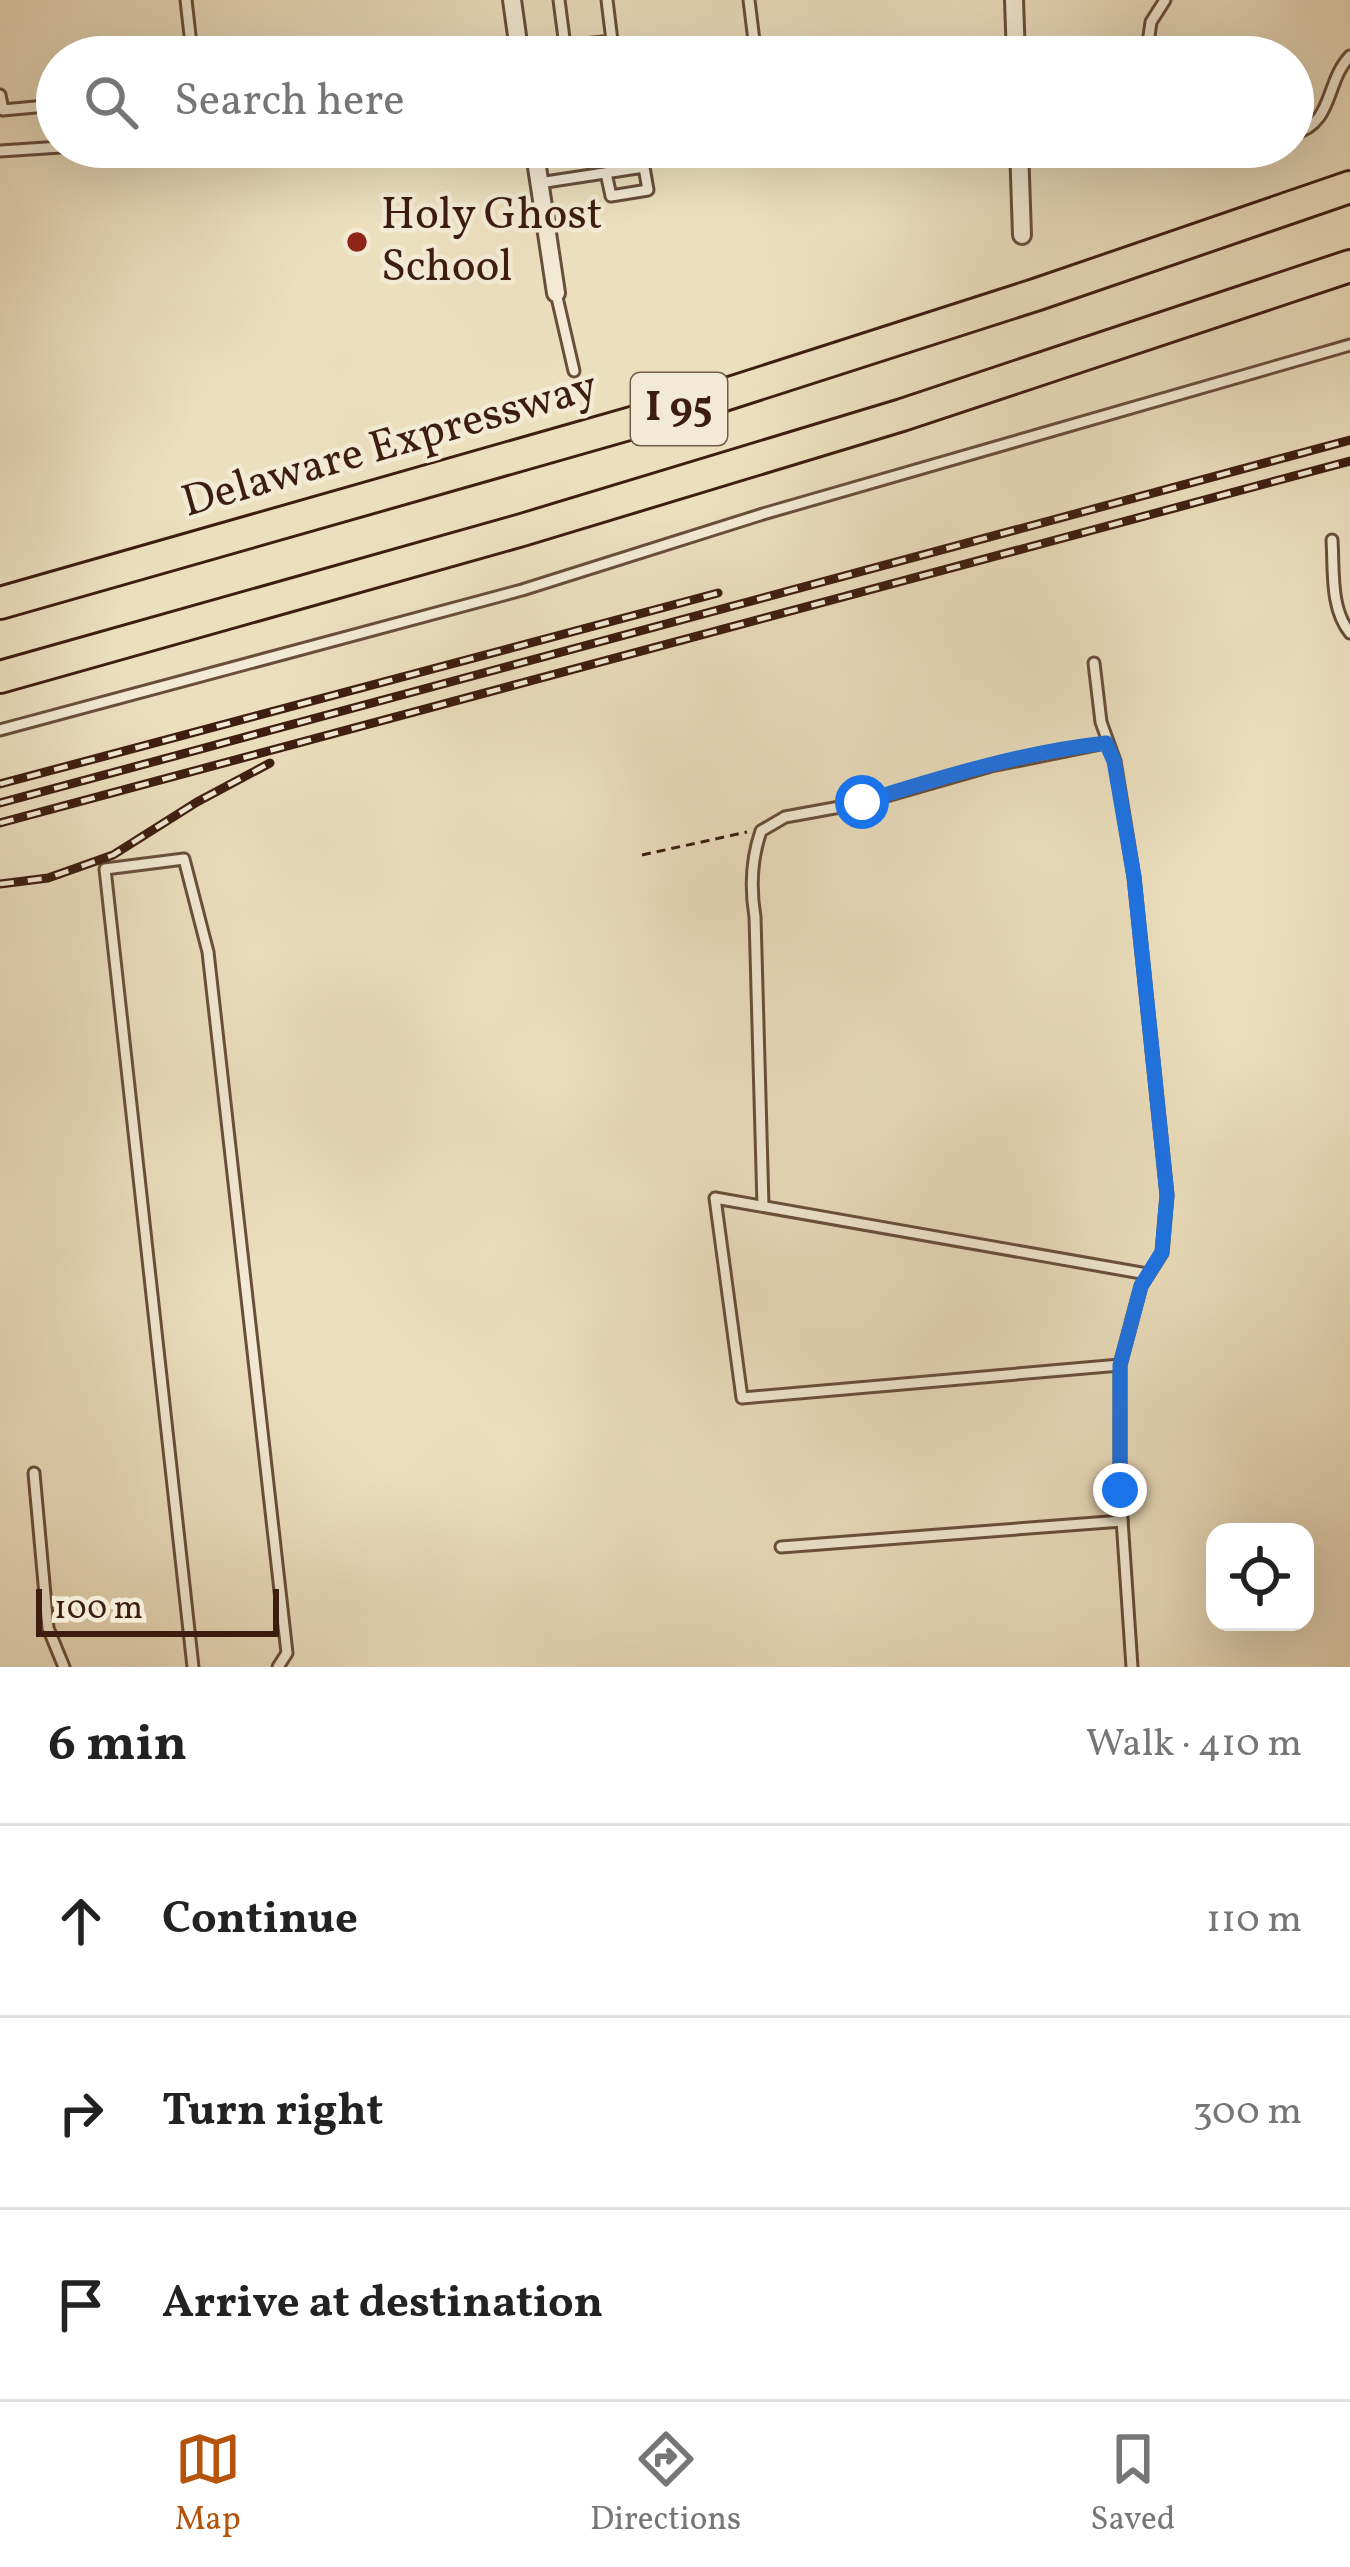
<!DOCTYPE html>
<html lang="en">
<head>
<meta charset="utf-8">
<style>
  body { margin:0; font-family:Vollkorn,serif; background:#f2f2f2; color:#222 }
  .controls { position:absolute; right:36px; bottom:36px; display:grid; overflow:hidden; border-radius:24px; box-shadow:0 12px 48px #0002 }
  .controls button { width:108px; height:108px; display:grid; place-items:center; padding:0; border:0; border-bottom:3px solid #e0e0e0; background:#fff; color:#222; font:60px sans-serif }
  .scale { position:absolute; left:36px; bottom:30px; width:243px; box-sizing:border-box; padding-left:12px; border:6px solid #3d1d10; border-top:0; font-size:33px; line-height:42px; white-space:nowrap; color:#3d1d10; -webkit-text-stroke:9px #f3ead5; paint-order:stroke }
  .stop { position:absolute; width:36px; height:36px; margin:-27px; border:9px solid #1a73e8; border-radius:50%; background:#fff }
  .stop.end { background:#1a73e8; border-color:#fff; box-shadow:0 3px 12px #0008 }
  .list { margin:0; padding:0; list-style:none }
  h2 { display:flex; justify-content:space-between; align-items:center; height:156px; margin:0; padding:0 48px; font-size:51px }
  h2 small { font-size:39px; font-weight:400; color:#767676 }
  .list li { display:grid; grid-template-columns:78px 1fr auto; gap:36px; align-items:center; box-sizing:border-box; height:192px; padding:0 48px; border-top:3px solid #e0e0e0 }
  .list b { display:block; font-size:45px; white-space:nowrap }
  .list em { font-size:39px; font-style:normal; color:#767676 }
  .icon { flex:none; width:66px; height:66px; fill:none; stroke:currentColor; stroke-width:2; stroke-linecap:round; stroke-linejoin:round }
  .map { position:relative; flex:none; width:1350px; height:1667px; overflow:hidden }
  .search { position:absolute; background:#fff; box-shadow:0 12px 48px #0002; left:36px; right:36px; top:36px; height:132px; display:flex; align-items:center; gap:30px; box-sizing:border-box; padding:0 42px; border-radius:66px; color:#767676; font-size:45px }
  .sheet { height:732px; background:#fff }
  nav { display:flex; justify-content:space-around; align-items:center; box-sizing:border-box; height:168px; border-top:3px solid #e0e0e0; background:#fff; font-size:33px; color:#767676 }
  nav a { display:grid; justify-items:center; gap:6px }
  nav .on { color:#b45309 }
  .map>svg:first-child { display:block }
  .lines { fill:none; stroke-linecap:round; stroke-linejoin:round }
  .lane-casing { stroke:#694e3c; stroke-width:15 }
  .street-casing { stroke:#694e3c; stroke-width:22 }
  .highway-casing { stroke:#3d1d10; stroke-width:36 }
  .path { stroke:#3d1d10; stroke-width:3; stroke-dasharray:9 6; stroke-linecap:butt }
  .lane { stroke:#f3ead5; stroke-width:9 }
  .street { stroke:#f3ead5; stroke-width:16 }
  .highway { stroke:#ecdfbe; stroke-width:30 }
  .rail-casing { stroke:#3d1d10; stroke-width:9 }
  .rail { stroke:#f3ead5; stroke-width:4.5; stroke-dasharray:14; stroke-linecap:butt }
  .route { stroke:#1a73e8; stroke-width:15 }
  .poi-dot { fill:#8f2418; stroke:#f3ead5; stroke-width:4.5 }
  .labels { text-anchor:middle; dominant-baseline:central; stroke-width:9; stroke-linejoin:round; paint-order:stroke }
  .shield { fill:#f3ead5; stroke:#745a4b; stroke-width:3 }
  .shield-label { font-size:42px; font-weight:bold; fill:#3d1d10 }
  .poi-label { font-size:45px; fill:#3d1d10; stroke:#f3ead5; text-anchor:start }
  .street-label { font-size:45px; fill:#3d1d10; stroke:#f3ead5 }
</style>
</head>
<body>
<div class="map">
<svg width="1350" height="1667" viewBox="0 0 1350 1667">
  <rect width="100%" height="100%" fill="#ecdfbe"/>
  <filter id="stains"><feTurbulence type="fractalNoise" baseFrequency=".00167" numOctaves="4"/><feColorMatrix values="0 0 0 0 .2 0 0 0 0 .09 0 0 0 0 .02 0 0 0 .5 -.17"/></filter>
  <radialGradient id="worn" r=".72"><stop offset=".6" stop-color="#630" stop-opacity="0"/><stop offset="1" stop-color="#630" stop-opacity=".3"/></radialGradient>
  <g class="lines">
    <g class="lane-casing">
      <g id="lane">
        <path d="M186 0 191 44 189 57"/>
        <path d="M559 0 565 46 612 41 607 0"/>
        <path d="M749 0 756 57"/>
        <path d="M1146 57 1151 22 1165 0"/>
        <path d="M0 95 3 110 57 105"/>
        <path d="M1293 134C1334 124 1325 82 1350 56"/>
        <path d="M0 151 61 147"/>
        <path d="M539 183 644 167 648 190 611 196 606 173"/>
        <path d="M556 293 574 371"/>
        <path d="M1332 540C1334 571 1330 608 1350 633"/>
        <path d="M1094 663 1101 722 1115 761 1134 877 1167 1195 1162 1253 1141 1286 1120 1365V1490L1132 1667"/>
        <path d="M0 730 522 590 763 514 1350 345"/>
        <path d="M763 1206 755 917C750 887 751 860 761 831L785 817 862 803 991 766 1106 743"/>
        <path d="M1120 1365 742 1398 715 1198 1147 1274"/>
        <path d="M34 1473 48 1628 64 1667"/>
        <path d="M781 1547 1122 1521"/>
        <path d="M193 1667 105 869 184 859 208 952 287 1653 278 1667"/>
      </g>
    </g>
    <g class="street-casing">
      <g id="street">
        <path d="M512 0 520 57"/>
        <path d="M1014 0 1016 57"/>
        <path d="M534 147 556 293"/>
        <path d="M1019 147 1022 235"/>
      </g>
    </g>
    <g class="highway-casing">
      <g id="highway">
        <path d="M0 603 674 411 1038 294 1350 187"/>
        <path d="M0 677 522 530 902 415 1350 266"/>
      </g>
    </g>
    <path class="path" d="M642 855 747 832"/>
    <use href="#lane" class="lane"/>
    <use href="#street" class="street"/>
    <use href="#highway" class="highway"/>
    <g class="rail-casing">
      <g id="rail">
        <path d="M0 784 718 593"/>
        <path d="M0 803 1350 440"/>
        <path d="M0 823 1350 461"/>
        <path d="M0 884 48 878 113 855 197 802 270 763"/>
      </g>
    </g>
    <use href="#rail" class="rail"/>
  </g>
  <g class="lines">
    <path class="route" d="M862 802C941 777 1024 752 1106 743L1114 761 1134 877 1167 1195 1162 1252 1141 1286 1120 1365V1490"/>
  </g>
  <circle class="poi-dot" cx="357" cy="242" r="12"/>
  <g class="labels">
    <rect class="shield" x="631" y="373" width="96" height="72" rx="9"/>
    <g class="shield-label">
      <text x="679" y="409">I 95</text>
    </g>
    <g class="poi-label">
      <text x="381" y="216">Holy Ghost<tspan x="381" dy="52">School</tspan></text>
    </g>
    <g class="street-label">
      <text transform="translate(390 446) rotate(-16)">Delaware Expressway</text>
    </g>
  </g>
  <rect width="100%" height="100%" filter="url(#stains)"/>
  <rect width="100%" height="100%" fill="url(#worn)"/>
</svg>
<div class="controls">
<button><svg class="icon" aria-label="locate" viewBox="0 0 24 24"><circle cx="12" cy="12" r="6"/><path d="M12 2v4M12 18v4M2 12h4M18 12h4"/></svg></button>
</div>
<div class="scale">100 m</div>
<div class="stop" style="left:862px;top:802px"></div>
<div class="stop end" style="left:1120px;top:1490px"></div>
<div class="search"><svg class="icon" aria-label="search" viewBox="0 0 24 24"><circle cx="10" cy="10" r="6"/><path d="M15 15l6 6"/></svg>Search here</div>
</div>
<section class="sheet">
<h2>6 min<small>Walk · 410 m</small></h2>
<ul class="list">
<li><svg class="icon" aria-label="ahead" viewBox="0 0 24 24"><path d="M12 20V5M6 11l6-6 6 6"/></svg><div><b>Continue</b></div><em>110 m</em></li>
<li><svg class="icon" aria-label="right" viewBox="0 0 24 24"><path d="M7 20v-9h11M14 6l5 5-5 5"/></svg><div><b>Turn right</b></div><em>300 m</em></li>
<li><svg class="icon" aria-label="arrive" viewBox="0 0 24 24"><path d="M6 21V4h12l-3 4 3 4H6"/></svg><div><b>Arrive at destination</b></div></li>
</ul>
</section>
<nav>
<a class="on"><svg class="icon" aria-label="map" viewBox="0 0 24 24"><path d="M3 6l6-2 6 2 6-2v14l-6 2-6-2-6 2zM9 4v14M15 6v14"/></svg>Map</a>
<a><svg class="icon" aria-label="directions" viewBox="0 0 24 24"><path d="M12 3l9 9-9 9-9-9zM9 14v-3h6M13 9l2 2-2 2"/></svg>Directions</a>
<a><svg class="icon" aria-label="saved" viewBox="0 0 24 24"><path d="M7 4h10v16l-5-4-5 4z"/></svg>Saved</a>
</nav>
</body>
</html>
